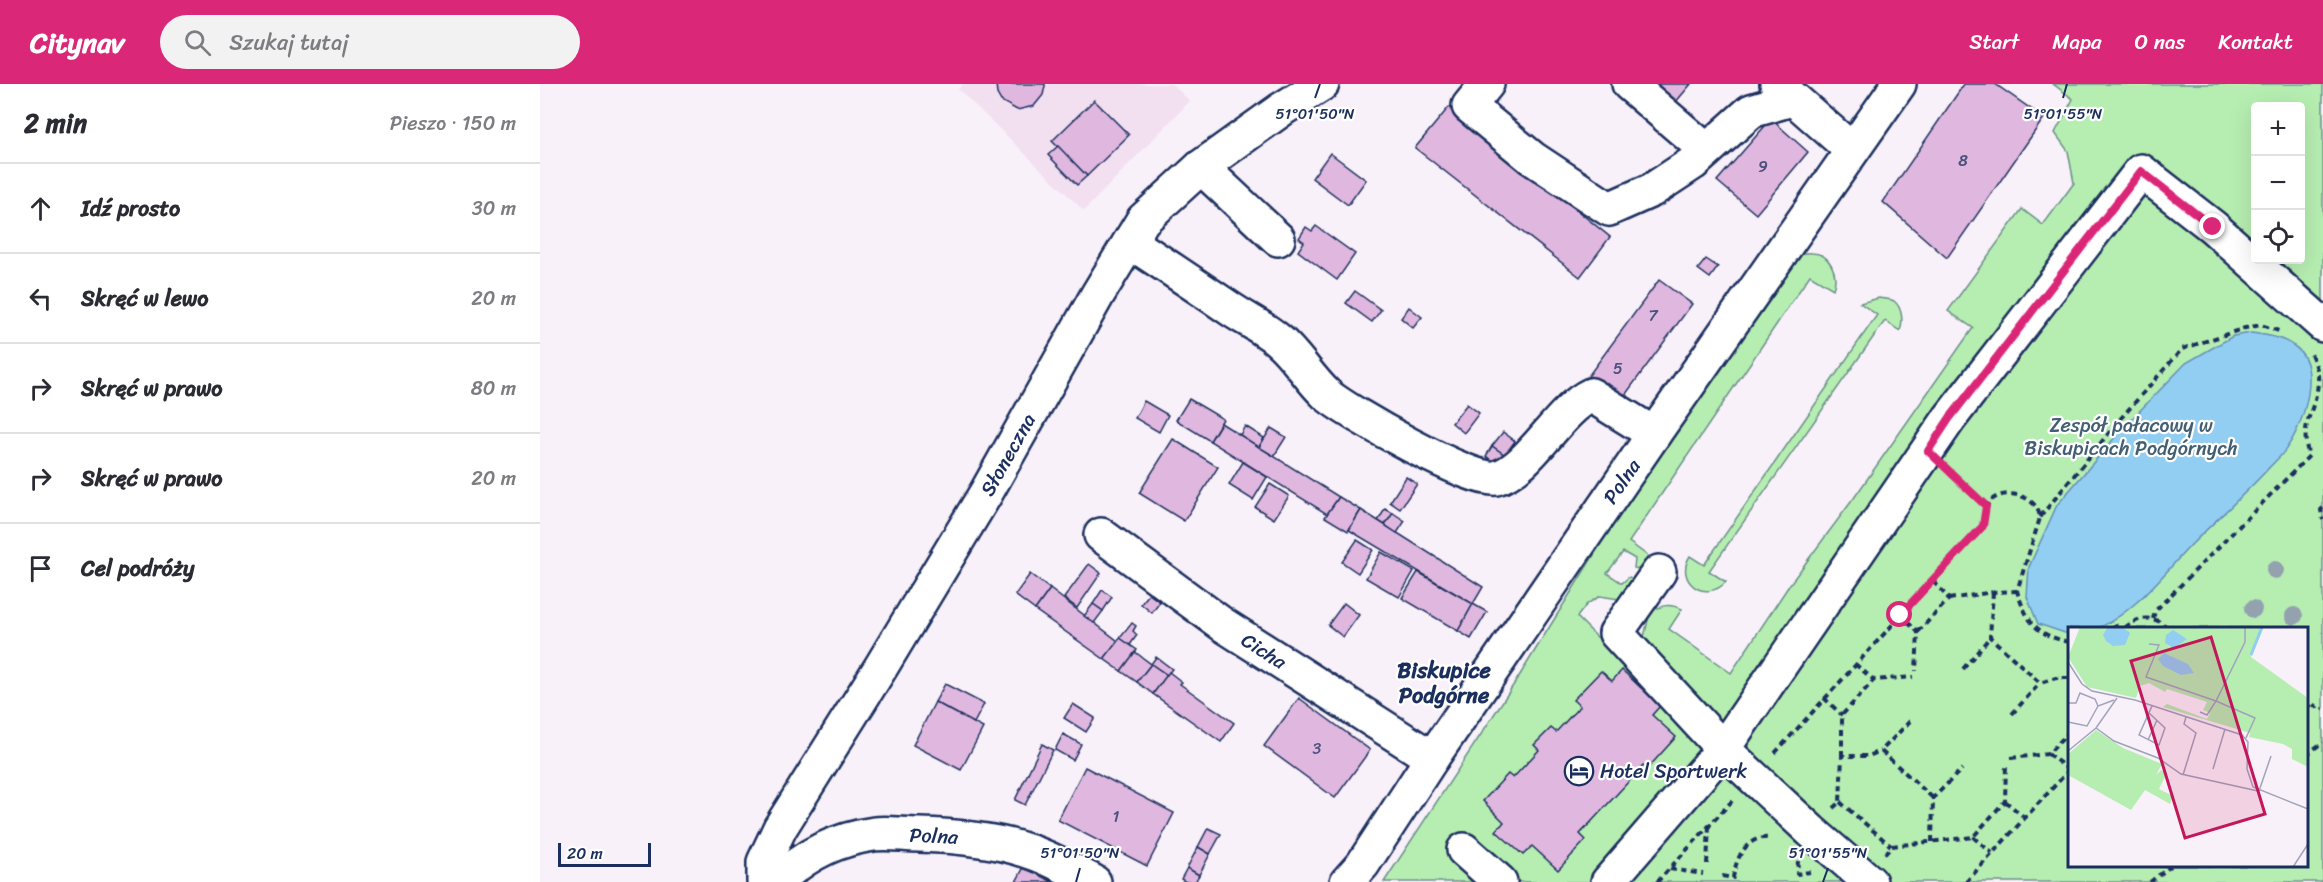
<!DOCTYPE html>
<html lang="pl">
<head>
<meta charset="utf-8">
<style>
  body { margin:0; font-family:Sriracha,sans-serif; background:#f2f2f3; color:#2b2b33 }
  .controls { position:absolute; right:18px; top:18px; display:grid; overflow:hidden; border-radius:6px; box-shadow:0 6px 24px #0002 }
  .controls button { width:54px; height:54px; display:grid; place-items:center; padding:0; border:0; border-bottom:2px solid #e1e1e2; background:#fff; color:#2b2b33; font:30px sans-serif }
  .scale { position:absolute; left:18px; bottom:15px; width:93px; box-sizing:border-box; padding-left:6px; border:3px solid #1b2f5e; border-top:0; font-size:16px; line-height:21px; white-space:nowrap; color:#1b2f5e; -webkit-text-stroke:4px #fff; paint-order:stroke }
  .stop { position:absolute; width:18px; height:18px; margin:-14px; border:4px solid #db2777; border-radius:50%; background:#fff }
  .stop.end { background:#db2777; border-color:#fff; box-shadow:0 2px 6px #0008 }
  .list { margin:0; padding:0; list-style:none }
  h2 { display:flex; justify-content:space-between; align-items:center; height:78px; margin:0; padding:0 24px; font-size:26px }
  h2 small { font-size:20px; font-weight:400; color:#7c7c81 }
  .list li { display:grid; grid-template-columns:39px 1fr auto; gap:18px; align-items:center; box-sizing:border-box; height:90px; padding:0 24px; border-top:2px solid #e1e1e2 }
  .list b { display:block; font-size:22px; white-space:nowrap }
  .list em { font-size:20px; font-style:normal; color:#7c7c81 }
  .icon { flex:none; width:33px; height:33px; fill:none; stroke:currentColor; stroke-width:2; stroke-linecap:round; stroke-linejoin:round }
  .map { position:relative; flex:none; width:1783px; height:798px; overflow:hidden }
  header { display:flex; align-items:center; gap:36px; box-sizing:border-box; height:84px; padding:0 30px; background:#db2777; color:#fff }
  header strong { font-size:28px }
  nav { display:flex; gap:33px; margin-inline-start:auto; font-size:21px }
  .search { width:420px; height:54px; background:#f2f2f3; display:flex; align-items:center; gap:15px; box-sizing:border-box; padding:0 21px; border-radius:33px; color:#7c7c81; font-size:22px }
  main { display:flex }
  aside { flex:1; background:#fff }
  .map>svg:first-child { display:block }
  .built { fill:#f2e0f1 }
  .green { fill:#b6eeb1; stroke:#688e88; stroke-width:1.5; fill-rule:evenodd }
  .water { fill:#92cdf2; stroke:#628eb7; stroke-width:1.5 }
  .building { fill:#e0b8df; stroke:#1b2f5e; stroke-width:1.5 }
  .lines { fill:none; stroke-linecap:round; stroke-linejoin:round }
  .minor-casing { stroke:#1b2f5e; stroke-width:38 }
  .path { stroke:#1b2f5e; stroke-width:4; stroke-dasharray:6 4.5; stroke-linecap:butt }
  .minor { stroke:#fff; stroke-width:33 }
  .tree { fill:#94a1af }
  .route { stroke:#db2777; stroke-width:8 }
  .ticks { fill:none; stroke:#1b2f5e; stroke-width:2 }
  .labels { text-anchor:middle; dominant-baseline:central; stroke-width:4.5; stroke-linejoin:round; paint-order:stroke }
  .number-label { font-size:16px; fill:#4c517e }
  .park-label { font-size:20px; fill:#425f73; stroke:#fff }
  .street-label { font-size:20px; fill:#1b2f5e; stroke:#fff }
  .poi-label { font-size:20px; fill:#1b2f5e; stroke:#fff; text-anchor:start }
  .quarter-label { font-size:22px; font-weight:bold; fill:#1b2f5e; stroke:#fff }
  .inset-river { fill:none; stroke:#92cdf2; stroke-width:3 }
  .inset-road { fill:none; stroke:#a0a3bb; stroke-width:1.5 }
  .view { fill:#c2185b; fill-opacity:0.15; stroke:#c2185b; stroke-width:3 }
  .inset-edge { fill:none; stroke:#1b2f5e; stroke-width:3 }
  .ticks-label { font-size:15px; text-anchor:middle; fill:#1b2f5e; stroke:#fff; stroke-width:4.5; stroke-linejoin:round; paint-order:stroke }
</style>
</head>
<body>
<header>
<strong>Citynav</strong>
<div class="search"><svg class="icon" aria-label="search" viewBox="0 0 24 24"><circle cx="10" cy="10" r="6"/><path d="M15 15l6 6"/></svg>Szukaj tutaj</div>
<nav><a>Start</a><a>Mapa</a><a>O nas</a><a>Kontakt</a></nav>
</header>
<main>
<aside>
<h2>2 min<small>Pieszo · 150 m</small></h2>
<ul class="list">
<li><svg class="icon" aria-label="ahead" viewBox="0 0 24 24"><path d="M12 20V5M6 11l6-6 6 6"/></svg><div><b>Idź prosto</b></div><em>30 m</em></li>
<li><svg class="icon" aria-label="left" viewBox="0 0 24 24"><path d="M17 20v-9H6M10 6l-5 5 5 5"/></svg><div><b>Skręć w lewo</b></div><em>20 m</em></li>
<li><svg class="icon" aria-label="right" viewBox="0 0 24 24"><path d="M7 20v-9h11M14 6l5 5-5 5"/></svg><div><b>Skręć w prawo</b></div><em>80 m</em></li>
<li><svg class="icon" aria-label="right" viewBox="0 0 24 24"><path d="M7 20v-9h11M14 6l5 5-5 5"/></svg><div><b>Skręć w prawo</b></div><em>20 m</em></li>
<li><svg class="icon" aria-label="arrive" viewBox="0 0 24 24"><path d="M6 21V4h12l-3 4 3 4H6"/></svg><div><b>Cel podróży</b></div></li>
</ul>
</aside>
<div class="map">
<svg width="1783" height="798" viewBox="0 0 1783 798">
  <rect width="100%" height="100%" fill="#f9f1f9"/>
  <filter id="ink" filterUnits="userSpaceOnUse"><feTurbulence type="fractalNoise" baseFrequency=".0167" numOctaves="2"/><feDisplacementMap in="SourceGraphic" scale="12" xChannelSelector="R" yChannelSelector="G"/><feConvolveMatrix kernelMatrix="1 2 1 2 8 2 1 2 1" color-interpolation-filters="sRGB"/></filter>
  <g filter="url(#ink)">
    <path class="built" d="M423 0H632L650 17 544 127 418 5Z"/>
    <g class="green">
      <path d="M1513 0H1783V798H844L978 594 1078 432 1189 265 1257 171C1262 170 1267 168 1272 169 1290 169 1299 190 1293 205L1270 191 1089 458 1108 472 1102 486 1094 484 1095 475 1083 468 1067 489 1082 499 1089 493 1100 497 1090 509 1079 515 1060 512 1047 520 1037 533 1086 582 1104 553 1110 528C1122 521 1129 519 1142 525L1129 545 1191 589 1250 500 1314 414 1433 244 1408 227 1482 125 1503 141 1534 99 1528 67 1515 49 1533 15ZM1716 22H1760V176H1716ZM1530 544H1766V782H1530Z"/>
      <path d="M1339 214C1343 215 1350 215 1354 217 1363 224 1363 239 1360 247L1345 237 1339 245 1169 487 1186 498C1165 520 1134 497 1150 472L1164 481 1337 231 1320 219Z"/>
    </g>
    <path class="water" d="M1711 249C1726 251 1742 253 1754 262 1783 281 1764 339 1748 362 1743 371 1734 378 1727 386 1703 412 1677 435 1652 460 1624 489 1598 525 1561 543 1553 547 1539 544 1530 544L1529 549H1525L1498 540 1487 513 1489 483 1517 421 1583 344 1646 279 1693 252Z"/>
    <g class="building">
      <path d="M456 0H505V2L503 11 494 22 477 26 461 17 457 10Z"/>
      <path d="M1111 0H1151L1135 19Z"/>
      <path d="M1424 0H1455L1504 34 1407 174 1343 118Z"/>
      <path d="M554 16 589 51 547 92 512 57Z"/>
      <path d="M909 23 1070 153 1040 193 875 64Z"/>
      <path d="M1231 35 1268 68 1216 130 1177 97Z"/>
      <path d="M518 62 547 92 537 101 508 71Z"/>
      <path d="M790 69 826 96 808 121 772 94Z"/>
      <path d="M776 142 815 170 797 196 758 167 764 158 759 154 766 143 772 147Z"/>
      <path d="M1166 175 1178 183 1170 194 1158 185Z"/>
      <path d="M1119 196 1152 220 1080 318 1046 295Z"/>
      <path d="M815 207 841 226 832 238 806 219Z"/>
      <path d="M869 223 882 233 873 244 861 234Z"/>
      <path d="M649 315 683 335 670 357 636 336Z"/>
      <path d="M604 317 628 331 619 348 595 334Z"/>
      <path d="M927 320 939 329 924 349 912 339Z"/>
      <path d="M681 339 799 413 787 430 670 357Z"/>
      <path d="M705 342 724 354 719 363 700 351Z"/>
      <path d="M731 344 746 353 734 372 719 363Z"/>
      <path d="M963 348 975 357 965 371 952 362Z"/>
      <path d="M633 355 678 383 644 437 599 409Z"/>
      <path d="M952 362 965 371 957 381 946 372Z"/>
      <path d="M703 378 727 393 713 416 689 401Z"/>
      <path d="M866 393 877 400 860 425 850 418Z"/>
      <path d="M730 400 749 412 734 435 715 423Z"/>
      <path d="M799 413 821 426 808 447 785 433Z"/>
      <path d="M845 425 853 429 845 441 838 437Z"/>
      <path d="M821 426 943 503 933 520 809 446Z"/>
      <path d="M853 429 865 437 857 449 845 441Z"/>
      <path d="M817 456 833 466 818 489 802 478Z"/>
      <path d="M841 468 874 487 859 513 826 494Z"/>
      <path d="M549 480 561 489 537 524 524 514Z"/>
      <path d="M878 488 933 520 918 547 862 514Z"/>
      <path d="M490 490 510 505 495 526 475 511Z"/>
      <path d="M510 505 578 557 564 575 495 526Z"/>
      <path d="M562 506 572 513 563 527 553 520Z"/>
      <path d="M609 510 620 518 612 529 601 520Z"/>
      <path d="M804 519 819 531 803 553 788 541Z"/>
      <path d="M553 520 563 527 554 539 544 532Z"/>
      <path d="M933 520 947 528 931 555 918 547Z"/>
      <path d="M592 539 596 542 593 547 597 551 590 561 580 554Z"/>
      <path d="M580 554 597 566 581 587 564 575Z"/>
      <path d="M595 568 611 580 597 598 581 587Z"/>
      <path d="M616 573 632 585 627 591 611 580Z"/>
      <path d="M611 580 627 591 613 610 597 598Z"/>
      <path d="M1082 586 1120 622 1112 631 1136 653 1107 685 1103 682 1040 750 1046 756 1018 786 992 762 983 771 956 747 964 738 943 717 968 690 973 694 999 666 994 661 1011 644 1016 648 1040 622 1033 616 1061 587 1072 597Z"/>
      <path d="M629 588 642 598 640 600 694 639 681 658 613 610Z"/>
      <path d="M405 600 444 620 434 639 395 618Z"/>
      <path d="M759 614 830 666 795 714 724 662Z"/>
      <path d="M395 618 443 644 421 686 373 661Z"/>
      <path d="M533 620 555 634 546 648 524 634Z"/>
      <path d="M523 650 541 660 533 676 515 666Z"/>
      <path d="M502 660 513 666 485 721 475 716Z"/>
      <path d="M545 683 634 729 607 782 518 736Z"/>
      <path d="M668 744 681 750 670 770 658 763Z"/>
      <path d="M658 763 670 770 659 791 647 784Z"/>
      <path d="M484 783 513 798H476Z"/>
      <path d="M647 784 659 791 655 798H646L641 795Z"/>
    </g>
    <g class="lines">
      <g class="minor-casing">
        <g id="minor">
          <path d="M947 0 929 22 992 74 1069 125 1112 106 1153 79 1211 27 1252 15"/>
          <path d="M1089 0 1166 66"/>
          <path d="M1237 0 1312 66"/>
          <path d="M661 83 738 155"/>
          <path d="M590 158C624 180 658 203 692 226 707 236 724 244 738 256 756 271 769 294 786 310 806 328 934 400 956 394 991 384 1017 327 1051 311L1114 350"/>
          <path id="s1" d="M561 451 682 540 892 674"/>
          <path d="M924 766 960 798"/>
          <path id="s2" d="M224 798V778L240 744 341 583 446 409 558 210 603 136 661 83 742 25 782 0"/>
          <path id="s3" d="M237 798C263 772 297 755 334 750 348 748 364 751 379 751 415 752 453 755 488 767 511 774 533 787 554 798"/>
          <path id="s4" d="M807 798 823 780 892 674 1114 350 1359 0"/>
          <path d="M1068 798 1183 665 1076 549 1119 488"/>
          <path d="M1330 798 1271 747 1183 665 1409 335 1601 87 1673 143 1783 241"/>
        </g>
      </g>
      <g class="path">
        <path d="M1409 388 1446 422"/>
        <path d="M1783 424 1781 426 1783 436"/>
        <path d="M1500 433 1582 333 1642 265 1705 244 1721 241 1739 247"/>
        <path d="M1453 508 1450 553 1500 599 1516 594H1530"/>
        <path d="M1409 515 1453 508 1477 507"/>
        <path d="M1360 531 1378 548 1376 587"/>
        <path d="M1613 535 1615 527 1769 372C1758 339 1777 326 1778 297 1779 287 1775 279 1771 270"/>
        <path d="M1572 544 1576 541 1579 544"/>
        <path d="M1585 544C1598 532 1615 531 1628 544"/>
        <path d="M1378 548 1409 515 1392 496"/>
        <path d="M1315 580 1334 596"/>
        <path d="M1423 585 1450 553"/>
        <path d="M1284 614 1302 631"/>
        <path d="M1766 625 1772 619 1779 626 1783 625"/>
        <path d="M1472 630 1500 599"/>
        <path d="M1370 637 1341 667 1393 714"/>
        <path d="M1235 669 1443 442C1444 436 1444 428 1446 423 1457 401 1498 409 1500 434L1477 507C1487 538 1497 552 1530 558"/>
        <path d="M1766 671 1783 658"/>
        <path d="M1302 672V631L1334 596 1373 593"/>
        <path d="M1471 674 1508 670"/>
        <path d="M1529 686 1508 670 1530 647"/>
        <path d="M1465 717 1484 733"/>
        <path d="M1300 718 1351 762"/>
        <path d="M1293 724 1300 718 1302 672H1328L1341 667"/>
        <path d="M1433 753 1452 769"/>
        <path d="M1392 758 1393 714 1422 685"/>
        <path d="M1345 770 1352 762 1433 753 1465 717 1466 681"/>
        <path d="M1258 777 1257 790 1270 788"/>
        <path d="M1167 780 1169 742"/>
        <path d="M1130 785 1163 790"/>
        <path d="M1182 792 1193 794C1196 773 1207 751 1231 754"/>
        <path d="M1117 798 1192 717"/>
        <path d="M1426 798 1530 685"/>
        <path d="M1610 798 1631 782"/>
      </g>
      <use href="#minor" class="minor"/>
    </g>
    <g class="tree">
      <circle cx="1735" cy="486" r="9"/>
      <circle cx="1713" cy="525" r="9"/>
      <circle cx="1754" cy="532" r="9"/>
    </g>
  </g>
  <g class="lines" filter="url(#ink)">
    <path class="route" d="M1360 531 1443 442 1446 422 1388 367 1409 335 1601 87 1673 143"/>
  </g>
  <path class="ticks" d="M775 14 780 0M1523 14 1527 0M536 798 540 784M1283 798 1288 784"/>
  <defs>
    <g id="hotel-ring" transform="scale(1.5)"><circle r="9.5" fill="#fff" stroke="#1b2f5e" stroke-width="1.5"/><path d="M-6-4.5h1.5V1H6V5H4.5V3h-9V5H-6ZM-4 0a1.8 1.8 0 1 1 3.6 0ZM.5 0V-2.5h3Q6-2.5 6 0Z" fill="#1b2f5e"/></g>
  </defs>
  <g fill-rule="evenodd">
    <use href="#hotel-ring" x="1039" y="687"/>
  </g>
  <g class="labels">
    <g class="number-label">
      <text x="1423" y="76">8</text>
      <text x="1223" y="82">9</text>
      <text x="1113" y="231">7</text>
      <text x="1078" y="284">5</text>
      <text x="777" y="664">3</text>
      <text x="576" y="732">1</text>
    </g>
    <g class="park-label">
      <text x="1591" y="341">Zespół pałacowy w<tspan x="1591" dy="23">Biskupicach Podgórnych</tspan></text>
    </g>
    <g class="street-label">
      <text stroke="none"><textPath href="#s2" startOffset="495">Słoneczna</textPath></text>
      <text stroke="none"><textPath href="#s4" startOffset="486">Polna</textPath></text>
      <text stroke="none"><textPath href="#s1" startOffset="200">Cicha</textPath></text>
      <text stroke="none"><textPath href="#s3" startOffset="170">Polna</textPath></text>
    </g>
    <g class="poi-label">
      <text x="1060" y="687">Hotel Sportwerk</text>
    </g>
    <g class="quarter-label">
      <text x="904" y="586">Biskupice<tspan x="904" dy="25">Podgórne</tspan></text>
    </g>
  </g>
  <g transform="translate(1528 543)">
    <rect width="240" height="240" fill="#f9f1f9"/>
    <path d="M12 0H196L183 30 240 71V140L224 132V122L215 117 181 110 182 106 95 80 99 77 139 92 142 86 135 83 139 75 99 62 97 65 81 56 72 59 68 71 19 60 0 30ZM28 103 55 121 94 137 88 148 93 143 99 146 91 162 105 169 102 177 77 163 63 183 0 148V127Z" fill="#b6eeb1"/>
    <path d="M40 0H54L62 6 57 18 45 19 38 14 35 8ZM105 3 119 12 106 21 97 16 98 8ZM96 26 120 37 126 46 113 48 95 39 90 32Z" fill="#92cdf2"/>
    <path class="inset-river" d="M183 28 194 0"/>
    <path class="inset-road" d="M81 17 91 18 78 50 148 74 177 15V0M0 35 14 57 24 64 67 73 174 108 180 115 179 142 185 160 240 182M1 76H8L12 66 27 72 30 79M132 85 139 88 148 74 187 91 178 111M81 86 97 101 91 118 71 108 84 79M0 95 19 99 30 79 46 73M28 101 46 114 90 131 113 147 190 164M80 113 89 93M0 124 28 101 49 71M145 142 157 102M115 148 128 106 116 97 118 90M191 164 203 129M225 240 240 217"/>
    <path class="view" d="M143 10 197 187 117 211 63 34Z"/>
    <rect width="240" height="240" class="inset-edge"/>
  </g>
  <g class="ticks-label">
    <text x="775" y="35">51°01'50"N</text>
    <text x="1523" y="35">51°01'55"N</text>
    <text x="540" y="774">51°01'50"N</text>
    <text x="1288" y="774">51°01'55"N</text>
  </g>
</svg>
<div class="controls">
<button>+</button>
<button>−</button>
<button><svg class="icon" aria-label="locate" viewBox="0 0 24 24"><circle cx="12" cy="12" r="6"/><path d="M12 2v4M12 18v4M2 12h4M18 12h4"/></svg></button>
</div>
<div class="scale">20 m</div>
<div class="stop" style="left:1360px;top:531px"></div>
<div class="stop end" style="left:1673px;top:143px"></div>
</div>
</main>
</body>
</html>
